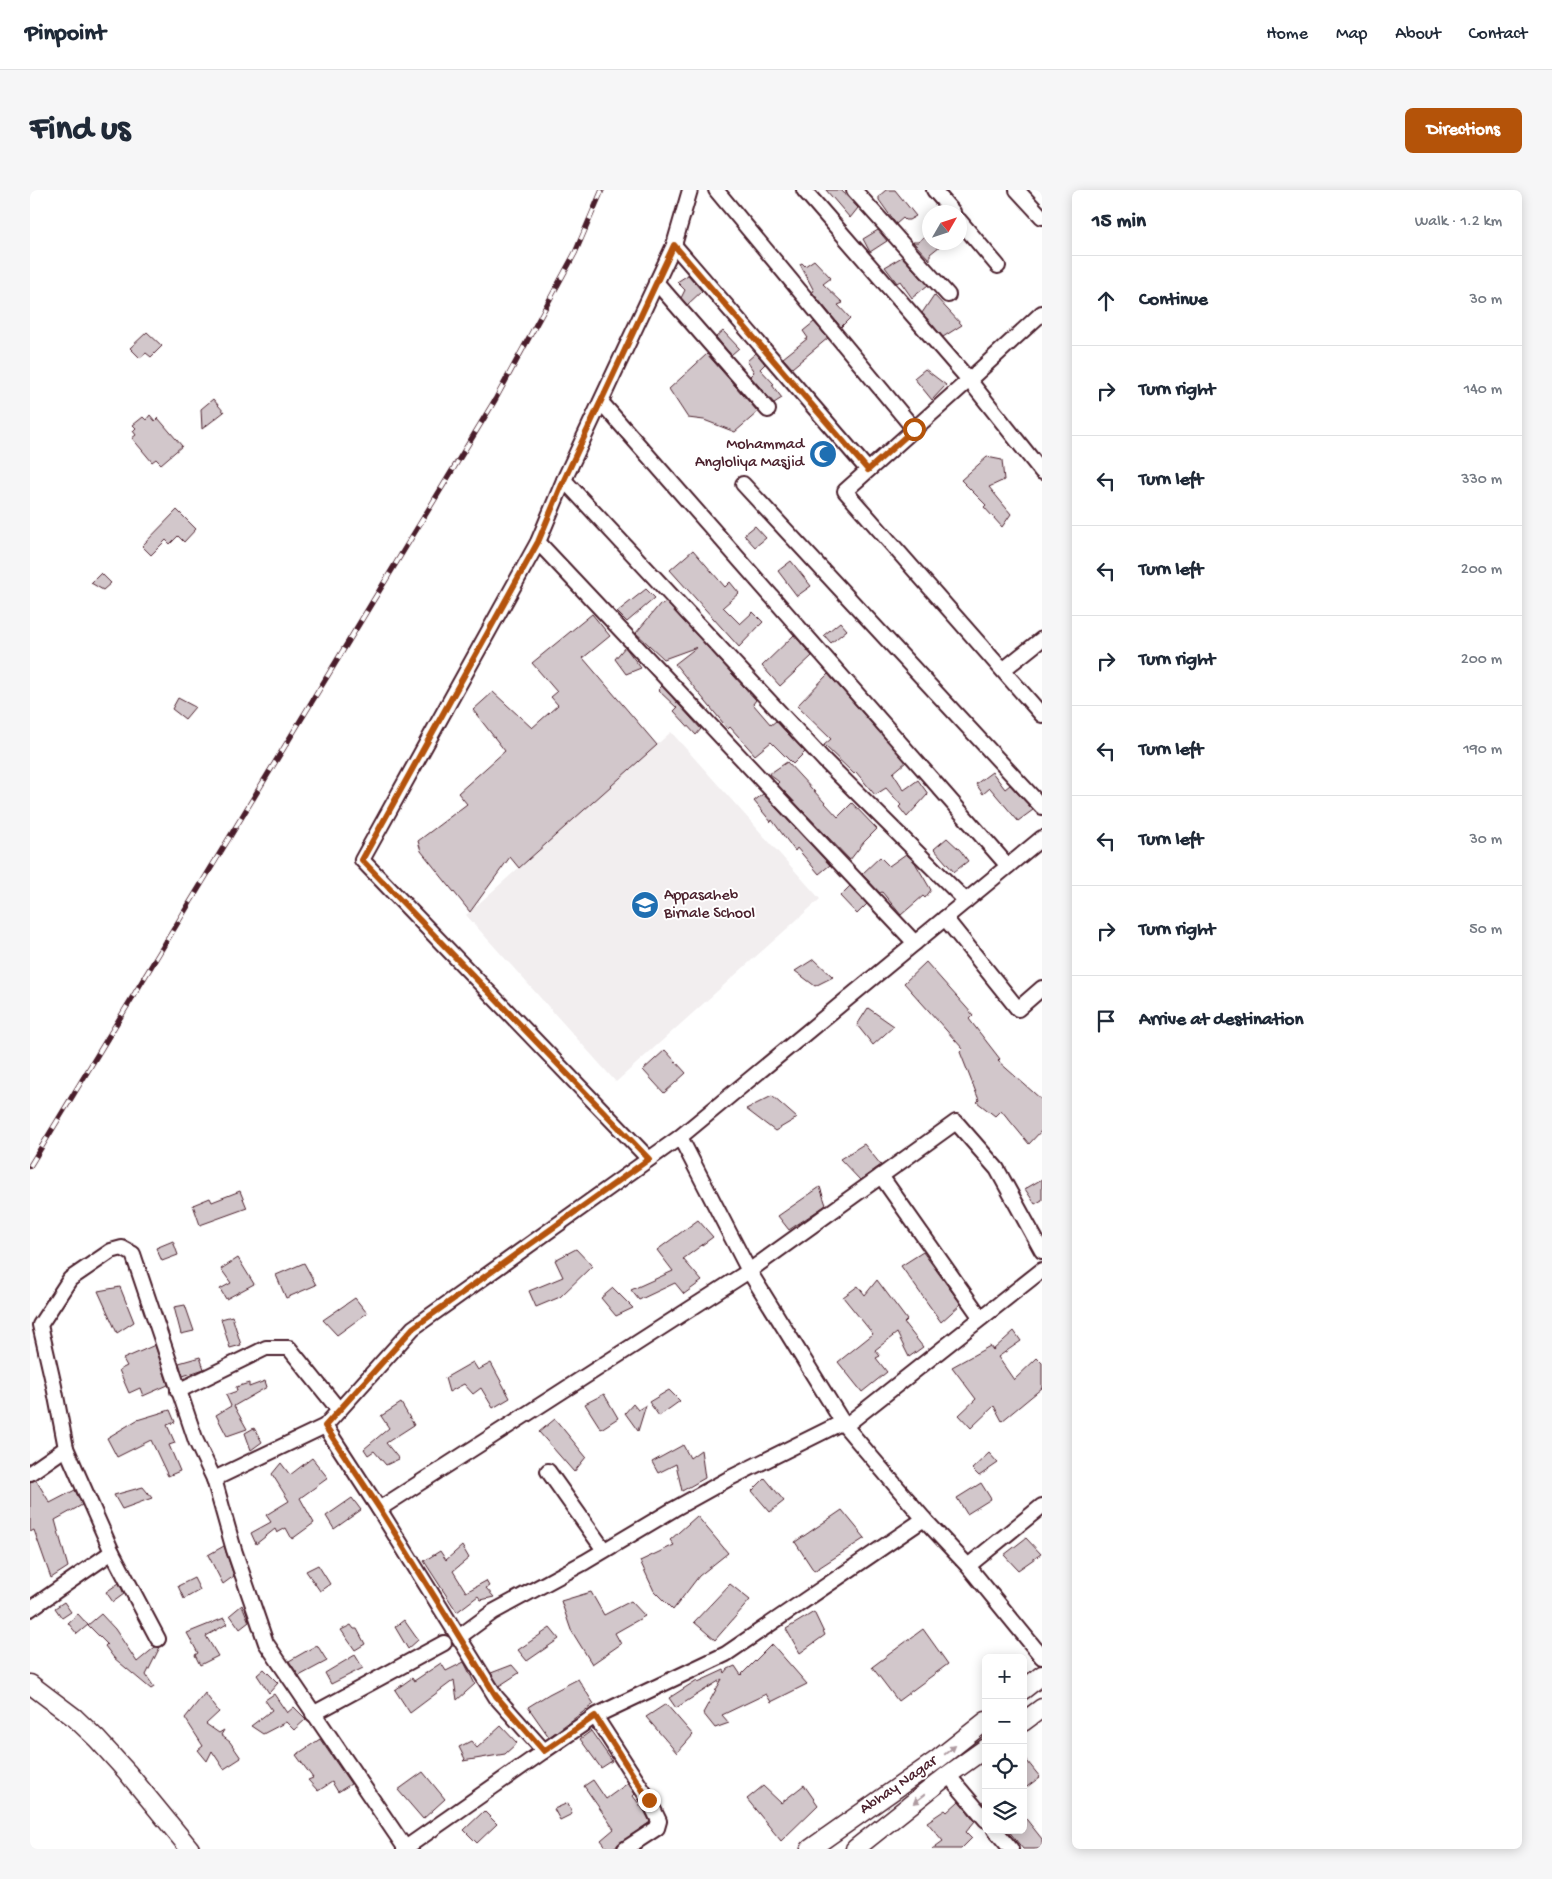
<!DOCTYPE html>
<html lang="en">
<head>
<meta charset="utf-8">
<style>
  body { margin:0; font-family:"Gochi Hand",sans-serif; background:#f6f6f7; color:#1f2937 }
  .controls { position:absolute; right:15px; bottom:15px; display:grid; overflow:hidden; border-radius:8px; box-shadow:0 2px 12px #0003 }
  .controls button { width:45px; height:45px; display:grid; place-items:center; padding:0; border:0; border-bottom:1px solid #e0e1e3; background:#fff; color:#1f2937; font:25px sans-serif }
  .compass { position:absolute; left:892px; top:15px; width:45px; height:45px; border-radius:50%; background:#fff; box-shadow:0 2px 12px #0003; rotate:51deg }
  .stop { position:absolute; width:15px; height:15px; margin:-11px; border:4px solid #b45309; border-radius:50%; background:#fff }
  .stop.end { background:#b45309; border-color:#fff; box-shadow:0 1px 5px #0008 }
  .list { margin:0; padding:0; list-style:none }
  h2 { display:flex; justify-content:space-between; align-items:center; height:65px; margin:0; padding:0 20px; font-size:21px }
  h2 small { font-size:16px; font-weight:400; color:#747a83 }
  .list li { display:grid; grid-template-columns:32px 1fr auto; gap:15px; align-items:center; box-sizing:border-box; height:90px; padding:0 20px; border-top:1px solid #e0e1e3 }
  .list b { display:block; font-size:19px; white-space:nowrap }
  .list em { font-size:16px; font-style:normal; color:#747a83 }
  .icon { flex:none; width:28px; height:28px; fill:none; stroke:currentColor; stroke-width:2; stroke-linecap:round; stroke-linejoin:round }
  .map { position:relative; flex:none; width:1012px; height:1659px; overflow:hidden; border-radius:8px }
  header { display:flex; align-items:center; gap:30px; box-sizing:border-box; height:70px; padding:0 25px; background:#fff; border-bottom:1px solid #e0e1e3 }
  header strong { font-size:24px }
  nav { display:flex; gap:28px; margin-inline-start:auto; font-size:18px }
  .intro { display:flex; align-items:center; justify-content:space-between; box-sizing:border-box; height:120px; padding:0 30px }
  h1 { margin:0; font-size:35px }
  .button { padding:12px 22px; border-radius:8px; background:#b45309; color:#fff; font-size:18px; font-weight:700 }
  main { display:flex; gap:30px; padding:0 30px }
  aside { flex:1; background:#fff; border-radius:8px; box-shadow:0 2px 12px #0003 }
  .map>svg:first-child { display:block }
  .built { fill:#f2eeef }
  .building { fill:#d2c7cb; stroke:#4a1f2b }
  .lines { fill:none; stroke-linecap:round; stroke-linejoin:round }
  .minor-casing { stroke:#4a1f2b; stroke-width:18 }
  .major-casing { stroke:#4a1f2b; stroke-width:21 }
  .minor { stroke:#fff; stroke-width:14 }
  .major { stroke:#fff; stroke-width:18 }
  .rail-casing { stroke:#4a1f2b; stroke-width:5.5 }
  .rail { stroke:#fff; stroke-width:4; stroke-dasharray:11; stroke-linecap:butt }
  .oneway { fill:#ae9aa0 }
  .route { stroke:#b45309; stroke-width:6 }
  .labels { text-anchor:middle; dominant-baseline:central; stroke-width:4; stroke-linejoin:round; paint-order:stroke }
  .poi-label { font-size:16px; fill:#4a1f2b; stroke:#fff; text-anchor:end }
  .street-label { font-size:16px; fill:#4a1f2b; stroke:#fff }
</style>
</head>
<body>
<header>
<strong>Pinpoint</strong>
<nav><a>Home</a><a>Map</a><a>About</a><a>Contact</a></nav>
</header>
<div class="intro"><h1>Find us</h1><a class="button">Directions</a></div>
<main>
<div class="map">
<svg width="1012" height="1659" viewBox="0 0 1012 1659">
  <rect width="100%" height="100%" fill="#fff"/>
  <filter id="ink" filterUnits="userSpaceOnUse"><feTurbulence type="fractalNoise" baseFrequency=".02" numOctaves="2"/><feDisplacementMap in="SourceGraphic" scale="10" xChannelSelector="R" yChannelSelector="G"/><feConvolveMatrix kernelMatrix="1 2 1 2 8 2 1 2 1" color-interpolation-filters="sRGB"/></filter>
  <g filter="url(#ink)">
    <path class="built" d="M641 542 790 709 586 892 436 725Z"/>
    <g class="building">
      <path d="M796 0H811L828 18 820 28Z"/>
      <path d="M856 0H865L886 26 879 30H875L873 28 866 34 849 10V6Z"/>
      <path d="M848 40 857 51 840 62 833 49Z"/>
      <path d="M900 42V52H915L900 64V70L883 52H888Z"/>
      <path d="M872 67 898 95 882 108 870 91 867 93 855 77Z"/>
      <path d="M784 70 801 88 793 94 813 113 808 115 820 128 811 137 782 102 784 101 770 74 772 73 775 76Z"/>
      <path d="M658 85 672 101 657 115 651 108 655 100 647 92Z"/>
      <path d="M904 105 932 135 913 147 892 123Z"/>
      <path d="M784 132 798 148 762 178 753 168 778 148 773 141Z"/>
      <path d="M693 141 709 158 701 165 686 147Z"/>
      <path d="M117 142 132 156 121 167 116 163 110 168 100 158Z"/>
      <path d="M726 163 735 174 730 179 744 194 742 195 752 208 744 213 720 186 724 182 717 171Z"/>
      <path d="M677 164 728 222 705 242 674 230 658 228 639 199Z"/>
      <path d="M895 179 916 195 902 210 884 188Z"/>
      <path d="M183 209 194 222 172 239 171 219Z"/>
      <path d="M120 225 125 231 128 228 152 256 131 274 126 269 122 272 102 248 106 245 103 241 106 238 103 235 113 227 116 230Z"/>
      <path d="M957 267 972 270 974 290 959 297 981 324 972 337 954 317 956 315 931 290Z"/>
      <path d="M147 320 166 339 154 352 148 346 140 354 136 350 121 365 112 356Z"/>
      <path d="M725 336 736 348 725 357 714 345Z"/>
      <path d="M663 360 695 397 700 392 709 403 693 417 710 434 723 422 733 432 709 457 640 380Z"/>
      <path d="M761 371 781 396 767 406 748 381Z"/>
      <path d="M71 383 81 393 73 400 61 393Z"/>
      <path d="M616 399 625 408 597 432 587 422Z"/>
      <path d="M636 412 726 510 723 514 741 535 746 531 775 562 763 574 741 552 725 565 700 537 698 539 645 474 667 457 634 469 606 443 630 414 632 415Z"/>
      <path d="M562 424 580 446 553 468 627 555 489 678 480 667 440 722 391 661 388 651 437 614 428 603 475 561 443 520 463 502 502 538 528 515 521 507 527 502 502 473Z"/>
      <path d="M810 432 817 440 801 453 794 445Z"/>
      <path d="M764 445 782 466 750 496 732 476Z"/>
      <path d="M595 457 611 478 596 484 585 469Z"/>
      <path d="M798 484 876 572 863 583 874 600 888 590 898 604 877 627 869 617 871 615 856 598 845 605 826 582 824 584 794 555 801 549 767 516Z"/>
      <path d="M632 496 671 539 666 545 644 521 647 518 628 500Z"/>
      <path d="M148 508 165 517 155 529 142 519Z"/>
      <path d="M757 572 808 627 822 613 847 639 834 652 820 670 747 594 749 592 739 584Z"/>
      <path d="M962 582 975 599 980 595 1003 620 988 631 960 598 953 604 946 594Z"/>
      <path d="M733 604 800 675 789 684 767 658 765 661 742 630 741 632 724 611Z"/>
      <path d="M917 648 930 660 938 671 924 682 904 659Z"/>
      <path d="M876 664 884 671 901 700 895 708 893 706 871 725 852 702 850 703 832 684 850 667 859 676Z"/>
      <path d="M820 696 837 714 827 724 810 706Z"/>
      <path d="M784 769 803 787 785 796 765 781Z"/>
      <path d="M896 772 943 825 939 829 970 869 968 871 1012 910V940L999 954 971 920 965 926 947 912 949 910 930 862 933 859 874 793Z"/>
      <path d="M838 818 864 836 843 855 827 835Z"/>
      <path d="M635 860 656 883 634 903 613 880Z"/>
      <path d="M742 906 767 928 745 941 716 919Z"/>
      <path d="M834 954 851 975 830 990 810 969Z"/>
      <path d="M1012 989V1010L1005 1014 995 999Z"/>
      <path d="M790 997 796 1015 759 1040 748 1026Z"/>
      <path d="M210 1001 217 1018 170 1035 163 1015 180 1008 182 1012Z"/>
      <path d="M668 1030 683 1047 653 1069 672 1091 654 1104 645 1093 609 1110 601 1100 643 1081 627 1060Z"/>
      <path d="M143 1051 148 1065 132 1071 126 1058Z"/>
      <path d="M546 1059 562 1076 530 1107 506 1117 499 1101 533 1087 525 1070Z"/>
      <path d="M893 1062 931 1114 911 1132 871 1076Z"/>
      <path d="M208 1068 224 1094 196 1109 190 1099 201 1093 191 1079Z"/>
      <path d="M274 1073 286 1095 256 1108 246 1085Z"/>
      <path d="M847 1090 877 1130 874 1133 893 1157 879 1167 867 1143 845 1160 850 1166 846 1168 857 1182 832 1202 808 1172 843 1144 813 1107 828 1096 835 1105Z"/>
      <path d="M90 1097 104 1132 87 1143 68 1101Z"/>
      <path d="M583 1098 603 1118 586 1126 571 1108Z"/>
      <path d="M325 1108 337 1123 307 1145 293 1130Z"/>
      <path d="M155 1115 164 1141 151 1144 144 1117Z"/>
      <path d="M202 1126 211 1155 200 1158 191 1129Z"/>
      <path d="M984 1141 991 1151 968 1167 984 1190 1007 1168 1012 1173V1198L972 1231 964 1216 941 1238 929 1225 946 1209 922 1177 960 1156 963 1160Z"/>
      <path d="M125 1155 138 1195 113 1206 110 1198 99 1203 89 1180 97 1176 93 1169Z"/>
      <path d="M170 1167 174 1179 153 1186 149 1173Z"/>
      <path d="M443 1172 448 1180 461 1173 480 1208 463 1218 451 1198 443 1204 434 1194 419 1202 415 1188Z"/>
      <path d="M235 1191 237 1197 204 1216 217 1239 197 1246 186 1225 201 1216 196 1205 207 1201 206 1197 219 1193V1197Z"/>
      <path d="M639 1200 650 1211 629 1226 619 1212Z"/>
      <path d="M574 1204 588 1228 571 1239 555 1214Z"/>
      <path d="M371 1213 384 1235 356 1253 369 1269 356 1275 344 1261 338 1265 334 1259 359 1238 351 1226Z"/>
      <path d="M603 1214 608 1220 616 1215 608 1241 595 1223Z"/>
      <path d="M140 1220 145 1232 137 1235 145 1253 139 1255 150 1281 138 1286 121 1250 87 1267 77 1248 107 1230Z"/>
      <path d="M525 1229 556 1267 544 1282 509 1242Z"/>
      <path d="M224 1238 232 1252 221 1260 215 1243Z"/>
      <path d="M653 1255 660 1268 671 1260 675 1288 652 1301 646 1274 628 1283 622 1272Z"/>
      <path d="M959 1263 968 1273 949 1286 942 1279Z"/>
      <path d="M282 1268 298 1288 270 1308 284 1333 262 1349 256 1338 247 1343 245 1339 226 1354 221 1343 241 1332 236 1325 259 1311 242 1284 251 1273 260 1285Z"/>
      <path d="M735 1288 754 1311 740 1322 722 1301Z"/>
      <path d="M6 1290 20 1313 45 1300 52 1315 25 1330 38 1377 21 1388 4 1340 0 1342V1292Z"/>
      <path d="M951 1293 961 1309 937 1324 927 1308Z"/>
      <path d="M113 1297 122 1308 92 1319 84 1305Z"/>
      <path d="M322 1308 331 1320 304 1339 296 1326Z"/>
      <path d="M812 1320 835 1348 784 1381 765 1352Z"/>
      <path d="M667 1326 698 1363 669 1386 643 1420 624 1401 610 1371 644 1355 640 1350Z"/>
      <path d="M996 1348 1011 1364 988 1380 974 1365Z"/>
      <path d="M194 1356 204 1386 193 1394 178 1365Z"/>
      <path d="M432 1356 439 1368 423 1381 436 1402 456 1391 459 1396 456 1398 464 1407 451 1410 448 1406 427 1422 394 1371 410 1361 416 1370Z"/>
      <path d="M288 1375 300 1394 290 1401 276 1381Z"/>
      <path d="M164 1388 170 1400 154 1409 148 1396Z"/>
      <path d="M89 1393 94 1404 83 1412 76 1402Z"/>
      <path d="M700 1394 720 1410 685 1450 664 1432Z"/>
      <path d="M561 1402 574 1425 601 1411 615 1426 585 1443 591 1454 562 1474 541 1440 531 1411Z"/>
      <path d="M34 1412 41 1422 32 1428 25 1418Z"/>
      <path d="M212 1415 219 1432 210 1439 200 1425Z"/>
      <path d="M784 1422 795 1445 770 1463 756 1439Z"/>
      <path d="M48 1424 58 1435 47 1444 38 1433Z"/>
      <path d="M71 1424 85 1439 107 1472 125 1457H130L116 1485 124 1497 121 1499 84 1468 75 1456 77 1454 58 1435Z"/>
      <path d="M194 1428 197 1434 176 1446 188 1466 170 1475 165 1465 168 1463 157 1443Z"/>
      <path d="M374 1430 388 1450 378 1459 365 1437Z"/>
      <path d="M321 1435 324 1439H327L335 1454 325 1460 311 1440Z"/>
      <path d="M520 1438 529 1449 497 1471 488 1460Z"/>
      <path d="M893 1439 918 1474 868 1511 842 1477Z"/>
      <path d="M742 1454 777 1494 741 1512 736 1504 692 1525 699 1533 685 1538 673 1523 692 1489 646 1518 639 1508 667 1490 668 1492 694 1480 695 1483 698 1479 705 1476 711 1485Z"/>
      <path d="M287 1455 297 1471 269 1486 259 1471Z"/>
      <path d="M325 1465 333 1478 301 1494 295 1483Z"/>
      <path d="M434 1472 445 1494 427 1510 424 1490 380 1523 365 1500 382 1488 384 1491 411 1473 416 1481Z"/>
      <path d="M482 1475 489 1483 469 1496 461 1483Z"/>
      <path d="M234 1479 248 1493 239 1503 227 1485Z"/>
      <path d="M548 1489 564 1514 519 1547 498 1517 519 1504Z"/>
      <path d="M175 1503 189 1522 176 1534 189 1543 194 1540 191 1545 200 1552 211 1568 194 1579 182 1561 177 1571 168 1560 173 1556 155 1528Z"/>
      <path d="M244 1504 257 1523 264 1517 276 1529 264 1540 256 1532 233 1544 221 1536 242 1520 235 1510Z"/>
      <path d="M636 1514 663 1545 647 1563 616 1527Z"/>
      <path d="M471 1536 487 1553 475 1564 433 1571 435 1569 429 1557 441 1551 447 1558Z"/>
      <path d="M561 1541 582 1571 571 1578 550 1549Z"/>
      <path d="M290 1549 321 1594 308 1602 302 1592 288 1601 278 1590 283 1588 266 1565Z"/>
      <path d="M993 1566 1010 1587 993 1600Z"/>
      <path d="M393 1582 415 1609 393 1629 368 1600Z"/>
      <path d="M563 1590 576 1609 598 1593 605 1604 603 1606 615 1622 620 1632 582 1659H578L571 1650 584 1639 554 1596Z"/>
      <path d="M774 1595 788 1615 751 1651 717 1609 733 1596 751 1613Z"/>
      <path d="M929 1611 945 1631 936 1642 942 1648 931 1659H902L913 1651 897 1632 915 1620 917 1622Z"/>
      <path d="M538 1613 542 1624 530 1630 524 1619Z"/>
      <path d="M454 1621 467 1634 447 1653 434 1640Z"/>
      <path d="M993 1625 1012 1649V1659H993L978 1640H993Z"/>
    </g>
    <g class="lines">
      <g class="minor-casing">
        <g id="minor">
          <path d="M686 0 884 239"/>
          <path d="M774 0 939 190 1012 123"/>
          <path d="M824 0 918 105"/>
          <path d="M904 0 923 22"/>
          <path d="M987 0 1012 27"/>
          <path d="M929 30 968 76"/>
          <path d="M644 55 838 280"/>
          <path d="M626 92 738 220"/>
          <path d="M571 212 978 676"/>
          <path d="M1012 282 939 190 815 301 1012 525"/>
          <path d="M534 290 794 570 936 711"/>
          <path d="M713 294 1012 617"/>
          <path d="M508 352 885 753"/>
          <path d="M973 480 1012 449"/>
          <path d="M915 728 988 819 1012 798"/>
          <path d="M650 947 1012 648"/>
          <path d="M619 969 332 670 508 352 534 290 644 55 660 0"/>
          <path d="M851 986 951 1128"/>
          <path d="M148 1201 236 1158H259L309 1220"/>
          <path d="M295 1236 349 1319 466 1507 514 1561 565 1526 696 1464 894 1329"/>
          <path d="M815 1236 1012 1080"/>
          <path d="M36 1258 24 1196 10 1135 40 1089 81 1061 92 1058 103 1064 166 1251 184 1289 204 1360 236 1453 376 1659"/>
          <path d="M518 1281 574 1360"/>
          <path d="M0 1283 36 1258 82 1362 128 1449"/>
          <path d="M184 1289 295 1236 383 1138 650 947 719 1081 815 1236 894 1329 938 1376 1012 1467"/>
          <path d="M349 1319 719 1081 926 932 967 979 1012 1061"/>
          <path d="M938 1376 1012 1316"/>
          <path d="M0 1419 82 1362"/>
          <path d="M429 1447 463 1422 555 1372 644 1319 700 1288 813 1232"/>
          <path d="M283 1524 414 1453"/>
          <path d="M565 1526 619 1610 629 1631 627 1638 595 1659"/>
          <path d="M918 1585 956 1630"/>
          <path d="M965 1640 981 1659"/>
          <path d="M374 1659 514 1561"/>
        </g>
      </g>
      <g class="major-casing">
        <g id="major">
          <path d="M0 1494 45 1528 67 1549 97 1582 160 1659"/>
          <path d="M993 1500 1012 1485"/>
          <path d="M993 1532 1012 1518"/>
          <path d="M780 1659 908 1569 956 1531"/>
          <path d="M825 1659 918 1585 956 1558"/>
        </g>
      </g>
      <use href="#minor" class="minor"/>
      <use href="#major" class="major"/>
      <g class="rail-casing">
        <path id="rail" d="M0 976 465 210 545 63 572 0"/>
      </g>
      <use href="#rail" class="rail"/>
    </g>
    <defs><path id="oneway-solid" d="M-6-.8H1V-3.2L6.5 0L1 3.2V.8H-6Z" transform="scale(1.25)"/></defs>
    <g class="oneway">
      <use href="#oneway-solid" transform="translate(920 1560) rotate(-39)"/>
      <use href="#oneway-solid" transform="translate(889 1609) rotate(142)"/>
    </g>
  </g>
  <g class="lines" filter="url(#ink)">
    <path class="route" d="M619 1610 565 1526 514 1561 466 1506 350 1319 295 1236 383 1138 619 969 332 670 508 352 534 290 644 55 838 280 884 239"/>
  </g>
  <defs>
    <g id="mosque-disc" transform="scale(1.4375)"><circle r="9.5" fill="#1f6fb2" stroke="#fff"/><path d="M3.5-4.9A6 6 0 1 0 3.5 4.9A5 5 0 1 1 3.5-4.9Z" fill="#fff"/></g>
    <g id="school-disc" transform="scale(1.4375)"><circle r="9.5" fill="#1f6fb2" stroke="#fff"/><path d="M0-5L7-2L0 1L-7-2ZM-4 1L0 2.5L4 1V4Q0 6-4 4Z" fill="#fff"/></g>
  </defs>
  <g fill-rule="evenodd">
    <use href="#mosque-disc" x="793" y="264"/>
    <use href="#school-disc" x="615" y="715"/>
  </g>
  <g class="labels">
    <g class="poi-label">
      <text x="774" y="255">Mohammad<tspan x="774" dy="18">Angloliya Masjid</tspan></text>
      <text x="634" y="706" text-anchor="start">Appasaheb<tspan x="634" dy="18">Birnale School</tspan></text>
    </g>
    <g class="street-label">
      <text transform="translate(869 1596) rotate(-35)">Abhay Nagar</text>
    </g>
  </g>
</svg>
<div class="controls">
<button>+</button>
<button>−</button>
<button><svg class="icon" aria-label="locate" viewBox="0 0 24 24"><circle cx="12" cy="12" r="6"/><path d="M12 2v4M12 18v4M2 12h4M18 12h4"/></svg></button>
<button><svg class="icon" aria-label="layers" viewBox="0 0 24 24"><path d="M12 4l9 5-9 5-9-5zM3 14l9 5 9-5"/></svg></button>
</div>
<svg class="compass" viewBox="-18 -18 36 36"><path d="M0-13l5 13h-10z" fill="#e53935"/><path d="M0 13l5-13h-10z" fill="#747a83"/></svg>
<div class="stop" style="left:884px;top:239px"></div>
<div class="stop end" style="left:619px;top:1610px"></div>
</div>
<aside>
<h2>15 min<small>Walk · 1.2 km</small></h2>
<ul class="list">
<li><svg class="icon" aria-label="ahead" viewBox="0 0 24 24"><path d="M12 20V5M6 11l6-6 6 6"/></svg><div><b>Continue</b></div><em>30 m</em></li>
<li><svg class="icon" aria-label="right" viewBox="0 0 24 24"><path d="M7 20v-9h11M14 6l5 5-5 5"/></svg><div><b>Turn right</b></div><em>140 m</em></li>
<li><svg class="icon" aria-label="left" viewBox="0 0 24 24"><path d="M17 20v-9H6M10 6l-5 5 5 5"/></svg><div><b>Turn left</b></div><em>330 m</em></li>
<li><svg class="icon" aria-label="left" viewBox="0 0 24 24"><path d="M17 20v-9H6M10 6l-5 5 5 5"/></svg><div><b>Turn left</b></div><em>200 m</em></li>
<li><svg class="icon" aria-label="right" viewBox="0 0 24 24"><path d="M7 20v-9h11M14 6l5 5-5 5"/></svg><div><b>Turn right</b></div><em>200 m</em></li>
<li><svg class="icon" aria-label="left" viewBox="0 0 24 24"><path d="M17 20v-9H6M10 6l-5 5 5 5"/></svg><div><b>Turn left</b></div><em>190 m</em></li>
<li><svg class="icon" aria-label="left" viewBox="0 0 24 24"><path d="M17 20v-9H6M10 6l-5 5 5 5"/></svg><div><b>Turn left</b></div><em>30 m</em></li>
<li><svg class="icon" aria-label="right" viewBox="0 0 24 24"><path d="M7 20v-9h11M14 6l5 5-5 5"/></svg><div><b>Turn right</b></div><em>50 m</em></li>
<li><svg class="icon" aria-label="arrive" viewBox="0 0 24 24"><path d="M6 21V4h12l-3 4 3 4H6"/></svg><div><b>Arrive at destination</b></div></li>
</ul>
</aside>
</main>
</body>
</html>
